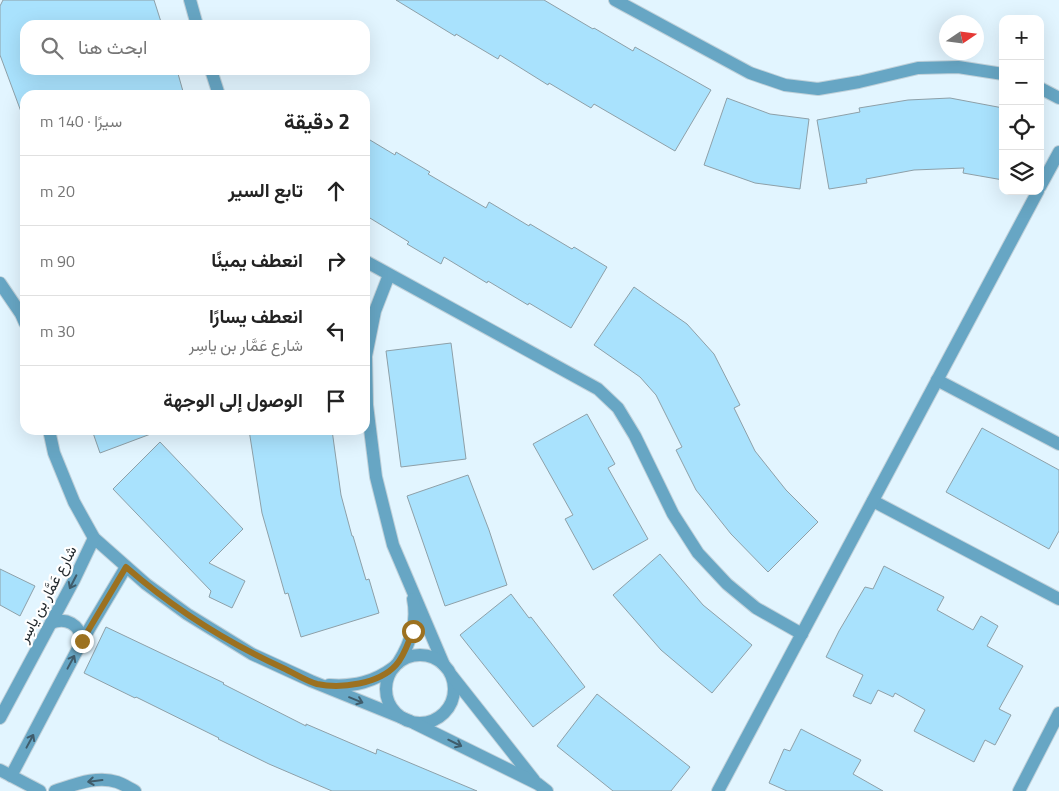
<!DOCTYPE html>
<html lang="ar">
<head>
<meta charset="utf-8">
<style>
  body { margin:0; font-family:"Titillium Web",Vazirmatn,sans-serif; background:#f2f2f2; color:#222; direction:rtl }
  .controls { position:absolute; right:15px; top:15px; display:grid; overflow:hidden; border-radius:10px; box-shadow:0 5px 20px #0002 }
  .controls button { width:45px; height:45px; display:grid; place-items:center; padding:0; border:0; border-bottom:1px solid #e0e0e0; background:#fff; color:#222; font:25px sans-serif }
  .compass { position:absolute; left:939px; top:15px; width:45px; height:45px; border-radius:50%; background:#fff; box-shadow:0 5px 20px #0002; rotate:77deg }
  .stop { position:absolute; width:15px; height:15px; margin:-11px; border:4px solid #9c7120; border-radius:50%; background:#fff }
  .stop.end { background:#9c7120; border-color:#fff; box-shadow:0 1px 5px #0008 }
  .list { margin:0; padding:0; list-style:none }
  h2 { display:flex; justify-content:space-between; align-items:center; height:65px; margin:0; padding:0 20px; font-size:21px }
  h2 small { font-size:16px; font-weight:400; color:#767676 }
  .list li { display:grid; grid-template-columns:32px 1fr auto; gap:15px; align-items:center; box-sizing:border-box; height:70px; padding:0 20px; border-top:1px solid #e0e0e0 }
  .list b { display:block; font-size:19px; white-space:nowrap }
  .list p { margin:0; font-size:16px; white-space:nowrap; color:#767676 }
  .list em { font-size:16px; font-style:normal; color:#767676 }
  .icon { flex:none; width:28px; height:28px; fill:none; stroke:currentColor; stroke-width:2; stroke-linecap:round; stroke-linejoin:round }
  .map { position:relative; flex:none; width:1059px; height:791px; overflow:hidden; direction:ltr }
  .search { position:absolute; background:#fff; box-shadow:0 5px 20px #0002; left:20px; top:20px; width:350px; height:55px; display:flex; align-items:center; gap:12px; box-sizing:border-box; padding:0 18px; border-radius:15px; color:#767676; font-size:19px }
  .panel { position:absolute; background:#fff; box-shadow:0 5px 20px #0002; left:20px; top:90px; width:350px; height:345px; border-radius:15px; direction:rtl }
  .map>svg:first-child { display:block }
  .building { fill:#a9e2fd; stroke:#8ea0a8 }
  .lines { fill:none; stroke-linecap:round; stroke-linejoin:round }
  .service-casing { stroke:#c0d1da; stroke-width:14 }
  .pedestrian-casing { stroke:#c0d1da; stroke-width:14 }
  .minor-casing { stroke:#c0d1da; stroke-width:14 }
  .service { stroke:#67a6c4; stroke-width:12 }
  .pedestrian { stroke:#67a6c4; stroke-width:12 }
  .minor { stroke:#67a6c4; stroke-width:12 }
  .oneway { stroke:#3f5c6b }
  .route { stroke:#9c7120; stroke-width:6 }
  .labels { text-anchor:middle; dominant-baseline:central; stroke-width:4.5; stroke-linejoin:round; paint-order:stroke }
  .street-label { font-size:15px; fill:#242b2f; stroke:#fff }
</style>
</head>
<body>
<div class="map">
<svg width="1059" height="791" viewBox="0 0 1059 791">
  <rect width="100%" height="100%" fill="#e2f5ff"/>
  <g class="building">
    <path d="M3 0H154L162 25H25V70H177L184 95H25V116L23 117 0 55V6Z"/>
    <path d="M396 0H544L593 29 594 28 633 51 635 47 711 90 675 151 594 104 591 108 549 83 548 85 500 55 498 59 456 34 455 36Z"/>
    <path d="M727 98 770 114 809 119 800 189 755 183 704 165Z"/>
    <path d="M950 98 1003 108V180L963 173 964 168 914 170 866 179 867 183 829 189 817 120 860 112 859 108 908 100Z"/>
    <path d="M365 137 395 155 396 152 430 172 428 174 486 208 489 202 529 226 530 224 572 249 574 247 607 267 571 328 529 303 528 305 488 281 487 283 444 257 441 264 407 244 409 242 365 215Z"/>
    <path d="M634 287 687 324 714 354 740 405 734 408 755 451 786 490 818 522 768 572 731 534 696 490 676 450 682 447 656 395 640 377 594 345Z"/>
    <path d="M451 343 466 459 401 467 386 351Z"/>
    <path d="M587 414 615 464 608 468 648 539 593 570 565 519 573 515 533 444Z"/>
    <path d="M982 428 1059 470V531L1049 549 946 492Z"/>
    <path d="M92 430H156V432L100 453Z"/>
    <path d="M249 430H332L341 495 352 536H353L366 580 369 579 379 613 301 637 288 593 285 594 262 513Z"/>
    <path d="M160 442 243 529 209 563 245 581 232 608 209 597 211 591 113 489Z"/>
    <path d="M468 475 489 530 507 585 445 606 407 496Z"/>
    <path d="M660 554 703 605 752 645 712 693 661 650 613 595Z"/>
    <path d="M884 566 944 597 937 610 973 630 981 616 998 626 987 646 1023 666 999 709 1011 715 995 745 985 740 974 762 914 731 925 710 895 693 893 697 878 690 871 704 853 696 863 675 826 657 839 631 865 587 873 589Z"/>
    <path d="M0 569 35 586 20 616 0 605Z"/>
    <path d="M511 594 529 618 531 617 585 687 533 727 460 635Z"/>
    <path d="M106 627 224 683 223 684 306 726V724L376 754 377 749 477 791H332L269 764 218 739 219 738 136 697 135 698 84 673Z"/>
    <path d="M597 694 690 767 671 791H613L557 746Z"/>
    <path d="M801 729 861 760 853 774 883 791H787L769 783 784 749 790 751Z"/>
  </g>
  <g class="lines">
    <g class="service-casing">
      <path id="service" d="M55 791C74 785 97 775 117 782 123 784 129 788 135 791"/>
    </g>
    <g class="pedestrian-casing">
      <path id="pedestrian" d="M0 283 21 314 25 323"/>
    </g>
    <g class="minor-casing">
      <g id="minor">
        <path d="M190 0 197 25"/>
        <path d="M615 0 750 73 785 85 818 89 859 82 918 68 958 67 1003 74"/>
        <path d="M211 70 219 95"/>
        <path d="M1040 88 1059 98"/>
        <path d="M1040 187 1059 152"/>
        <path d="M365 261 598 389 618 408 635 436 673 514 698 553 727 584 756 608 802 634"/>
        <path d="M389 275 375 311 366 356 367 405 376 477 393 545 444 665"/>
        <path d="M937 380 1059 444"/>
        <path d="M49 430 54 453 74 502 94 538 146 584 187 614 252 654 311 681 410 721"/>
        <path d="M873 501 1059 599"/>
        <path d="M51 623C66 617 80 624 82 641"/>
        <circle cx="420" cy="689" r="34"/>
        <path d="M398 663C410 644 418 622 413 599"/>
        <path d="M452 676 534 780"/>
        <path d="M329 685C354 687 374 682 394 667"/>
        <path d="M0 718 74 580 94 538"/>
        <path d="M414 723 538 784 547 791"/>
        <path d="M0 770 40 791"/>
        <path d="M11 776 82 641 126 567"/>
        <path d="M718 791 1038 191"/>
        <path d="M1019 791 1059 713"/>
      </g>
    </g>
    <use href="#service" class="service"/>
    <use href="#pedestrian" class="pedestrian"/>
    <use href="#minor" class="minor"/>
  </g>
  <defs><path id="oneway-shaft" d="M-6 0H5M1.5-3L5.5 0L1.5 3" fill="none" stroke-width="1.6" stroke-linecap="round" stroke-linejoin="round" transform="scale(1.25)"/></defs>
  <g class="oneway">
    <use href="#oneway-shaft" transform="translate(73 582) rotate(117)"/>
    <use href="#oneway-shaft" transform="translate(71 662) rotate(-62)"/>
    <use href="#oneway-shaft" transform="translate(356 700) rotate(22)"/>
    <use href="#oneway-shaft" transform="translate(30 741) rotate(-62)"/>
    <use href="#oneway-shaft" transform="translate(455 743) rotate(26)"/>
    <use href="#oneway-shaft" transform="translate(95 781) rotate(173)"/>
  </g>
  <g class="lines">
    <path class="route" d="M82 641 126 567C173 608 226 642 283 668 294 673 306 681 317 684 341 689 379 684 396 665 405 655 408 642 413 631"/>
  </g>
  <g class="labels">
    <g class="street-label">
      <text transform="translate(47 594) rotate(-62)">شارع عَمَّار بن ياسِر</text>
    </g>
  </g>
</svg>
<div class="controls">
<button>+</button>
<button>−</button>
<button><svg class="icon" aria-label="locate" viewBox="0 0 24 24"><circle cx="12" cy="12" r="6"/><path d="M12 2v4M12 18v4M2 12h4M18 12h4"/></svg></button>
<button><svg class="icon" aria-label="layers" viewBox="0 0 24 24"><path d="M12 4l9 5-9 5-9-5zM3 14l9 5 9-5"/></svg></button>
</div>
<svg class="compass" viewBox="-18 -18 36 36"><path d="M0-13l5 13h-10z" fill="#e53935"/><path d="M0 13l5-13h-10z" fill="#767676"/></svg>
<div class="stop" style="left:413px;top:631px"></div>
<div class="stop end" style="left:82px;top:641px"></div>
<div class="search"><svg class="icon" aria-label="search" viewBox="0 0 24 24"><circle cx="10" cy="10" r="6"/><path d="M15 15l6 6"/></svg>ابحث هنا</div>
<section class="panel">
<h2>2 دقيقة<small>سيرًا · 140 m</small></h2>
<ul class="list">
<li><svg class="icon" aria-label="ahead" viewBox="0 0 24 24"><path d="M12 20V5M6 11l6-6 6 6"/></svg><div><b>تابع السير</b></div><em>20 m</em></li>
<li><svg class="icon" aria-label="right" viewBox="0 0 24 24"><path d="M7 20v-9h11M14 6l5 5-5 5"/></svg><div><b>انعطف يمينًا</b></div><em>90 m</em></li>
<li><svg class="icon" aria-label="left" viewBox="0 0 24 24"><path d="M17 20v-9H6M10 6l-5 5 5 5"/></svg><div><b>انعطف يسارًا</b><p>شارع عَمَّار بن ياسِر</p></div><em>30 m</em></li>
<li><svg class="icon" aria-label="arrive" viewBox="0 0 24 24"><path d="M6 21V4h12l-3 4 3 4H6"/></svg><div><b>الوصول إلى الوجهة</b></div></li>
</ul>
</section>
</div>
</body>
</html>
